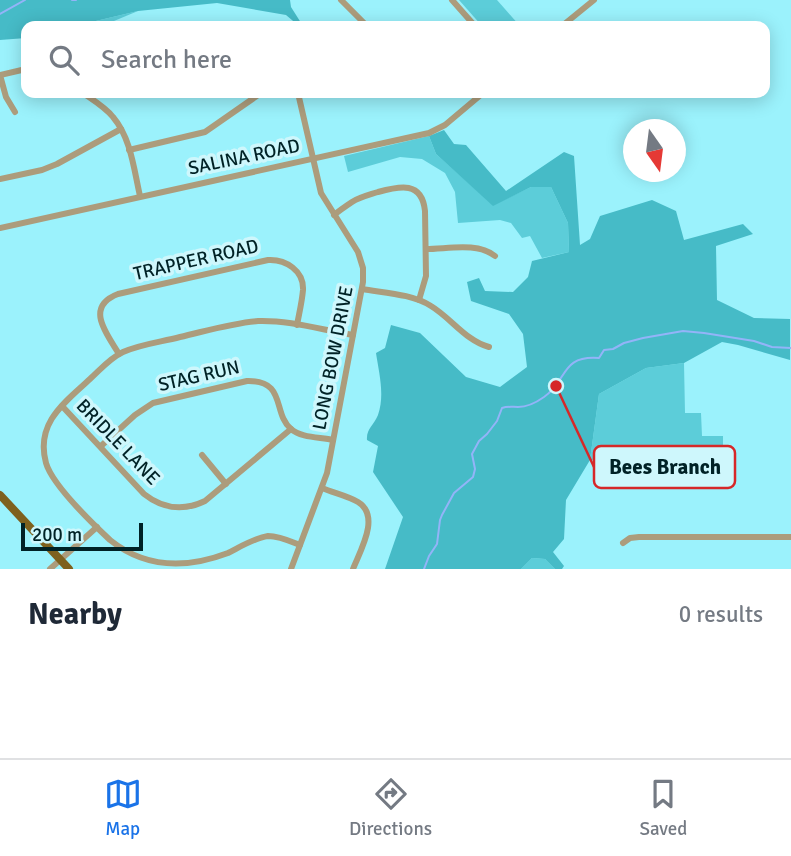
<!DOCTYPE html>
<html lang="en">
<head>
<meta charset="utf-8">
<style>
  body { margin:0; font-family:Signika,sans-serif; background:#f2f2f3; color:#1f2937 }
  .compass { position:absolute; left:623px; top:119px; width:63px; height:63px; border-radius:50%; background:#fff; box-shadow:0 4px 18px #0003; rotate:166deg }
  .scale { position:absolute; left:21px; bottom:18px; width:122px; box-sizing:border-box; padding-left:7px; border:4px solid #002226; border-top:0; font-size:19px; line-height:24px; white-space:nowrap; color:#002226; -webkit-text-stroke:5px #cef7fc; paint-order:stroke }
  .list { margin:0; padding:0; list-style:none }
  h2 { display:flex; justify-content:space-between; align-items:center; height:91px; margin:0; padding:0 28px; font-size:30px }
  h2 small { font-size:23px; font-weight:400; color:#747a83 }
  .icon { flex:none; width:38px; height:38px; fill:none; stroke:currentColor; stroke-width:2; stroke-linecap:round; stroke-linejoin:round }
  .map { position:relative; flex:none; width:791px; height:569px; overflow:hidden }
  .search { position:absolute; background:#fff; box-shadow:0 4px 18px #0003; left:21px; right:21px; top:21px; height:77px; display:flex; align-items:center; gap:18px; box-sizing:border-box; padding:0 24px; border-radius:14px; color:#747a83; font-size:26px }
  .sheet { height:189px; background:#fff }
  nav { display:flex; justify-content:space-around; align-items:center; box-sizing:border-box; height:98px; border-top:2px solid #e0e1e3; background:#fff; font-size:19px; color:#747a83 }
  nav a { display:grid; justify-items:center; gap:4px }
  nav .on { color:#1a73e8 }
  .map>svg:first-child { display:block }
  .green { fill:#5ccdd9 }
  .forest { fill:#46bbc7 }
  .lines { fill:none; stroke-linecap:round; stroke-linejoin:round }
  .stream { stroke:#93b4f8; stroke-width:2 }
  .minor { stroke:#ac9c7c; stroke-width:6 }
  .major { stroke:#7e611e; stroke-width:8 }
  .labels { text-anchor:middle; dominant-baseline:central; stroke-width:7; stroke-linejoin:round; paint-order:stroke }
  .street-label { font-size:19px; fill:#002226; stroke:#cef7fc }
  .leader { fill:none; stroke:#d62828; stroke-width:2.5 }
  .callout-dot { fill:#d62828; stroke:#cef7fc; stroke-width:2.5 }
  .callout { fill:#cef7fc; stroke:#d62828; stroke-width:2.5 }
  .callout-label { font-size:21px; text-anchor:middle; font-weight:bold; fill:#002226 }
</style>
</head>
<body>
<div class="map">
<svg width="791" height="569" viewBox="0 0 791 569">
  <rect width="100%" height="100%" fill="#9bf2fc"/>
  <g class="green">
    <path d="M459 0H497L520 26H482Z"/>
    <path d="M138 11 102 26H80L83 24Z"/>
    <path d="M429 136 436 154 493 205 531 187H551L568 223 569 252 542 258 530 236 522 238 511 223 500 220 458 223 455 192 445 173 422 159 400 157 348 172 344 156Z"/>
    <path d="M684 363 685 413H701L702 436H723V463L590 460 599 394 646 368Z"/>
    <path d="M532 558 545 559 555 569H521Z"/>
  </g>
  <g class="forest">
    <path d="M0 0H290L291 7 303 26H299L286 15 217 3 138 11 83 24 80 26H26V38L0 40Z"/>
    <path d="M444 130 454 144 466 145 506 191 564 152 574 156 580 245 590 239 600 216 652 200 676 211 684 240 743 224 753 234 716 246 717 300 754 318 790 319V360L738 345 722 342 684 363 646 368 599 394 590 460 566 500 564 539 553 552 564 566 562 569H555L545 559 532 558 521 569H385L403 517 373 472 378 446 367 440C366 429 374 425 378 415 385 395 379 373 376 353L385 348 391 325 420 333 466 377 500 387 527 367 523 334 509 314 471 301 467 282 479 278 485 291 513 292 528 277 532 261 569 252 568 223 551 187H531L493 206 436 154 429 136Z"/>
  </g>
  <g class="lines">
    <g class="stream">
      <path d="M72 0H76"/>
      <path d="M0 14 25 0"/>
      <path d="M424 569 429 556 437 544 440 520 442 515 454 493 473 477 475 469 472 454 479 441 487 434 497 421 502 408C508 406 512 407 518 407 527 407 537 402 544 397 568 381 560 355 599 358L604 350 613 349 624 343 643 338 683 331 704 333 754 341 772 347 791 348"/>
    </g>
    <g class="minor">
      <path d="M341 0 367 26"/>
      <path d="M452 0 475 26"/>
      <path d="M562 26 594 0"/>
      <path d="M0 75 6 97 15 112"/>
      <path d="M0 75 26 69"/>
      <path d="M83 93C93 100 105 107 113 117 131 138 134 170 140 196"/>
      <path d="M129 150 205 132 261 93"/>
      <path d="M0 179 42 170 57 164 121 129"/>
      <path d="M334 215C340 210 346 206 352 202 360 197 369 195 378 192 400 186 422 181 425 211L426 276 419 300"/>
      <path d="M0 228 429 133 445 125 483 93"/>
      <path d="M426 249C448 249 477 242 495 256"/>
      <path d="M362 289C385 293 412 294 431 306 451 318 466 341 489 347"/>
      <path d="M119 354C107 334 84 307 118 294L268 260C286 259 304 271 303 290 302 302 299 314 297 325"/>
      <path d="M62 406 144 494C163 509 184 511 205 501L291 429"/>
      <path d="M101 446 135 415 153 403 247 381C287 380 272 413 291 429 301 438 321 437 333 440"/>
      <path d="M202 455 226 484"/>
      <path d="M322 488C334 493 348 496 358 502 381 516 360 551 353 569"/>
      <path d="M623 543 630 538 639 537H791"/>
      <path d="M300 545C290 541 279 536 268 536 254 538 240 547 228 553 186 569 146 569 110 540 93 524 52 484 46 463 35 423 65 402 90 379 101 369 110 358 123 352 141 344 161 342 180 337 206 331 232 323 258 321 290 320 322 330 353 335"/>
      <path d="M50 569 97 527"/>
      <path d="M291 569 327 473 363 282V268L358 252 321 193 298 93"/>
    </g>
    <path class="major" d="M0 495 69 569"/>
  </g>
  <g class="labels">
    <g class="street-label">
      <text transform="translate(244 157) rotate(-12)">SALINA ROAD</text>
      <text transform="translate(196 260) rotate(-13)">TRAPPER ROAD</text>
      <text transform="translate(333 358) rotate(-79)">LONG BOW DRIVE</text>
      <text transform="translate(199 376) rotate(-13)">STAG RUN</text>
      <text transform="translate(118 442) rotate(46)">BRIDLE LANE</text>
    </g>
  </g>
  <path class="leader" d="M556 386L594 467"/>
  <circle class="callout-dot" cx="556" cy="386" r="7"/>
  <rect class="callout" x="594" y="446" width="141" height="42" rx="7"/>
  <g class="callout-label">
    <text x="665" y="474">Bees Branch</text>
  </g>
</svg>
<svg class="compass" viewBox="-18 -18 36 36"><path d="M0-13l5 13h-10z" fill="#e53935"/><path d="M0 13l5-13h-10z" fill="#747a83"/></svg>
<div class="scale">200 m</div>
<div class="search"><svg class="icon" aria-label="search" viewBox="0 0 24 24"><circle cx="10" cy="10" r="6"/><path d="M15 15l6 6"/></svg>Search here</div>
</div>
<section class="sheet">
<h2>Nearby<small>0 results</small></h2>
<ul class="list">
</ul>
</section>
<nav>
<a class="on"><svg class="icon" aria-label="map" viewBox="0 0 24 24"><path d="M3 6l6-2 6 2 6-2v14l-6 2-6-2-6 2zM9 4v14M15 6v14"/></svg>Map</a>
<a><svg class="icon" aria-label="directions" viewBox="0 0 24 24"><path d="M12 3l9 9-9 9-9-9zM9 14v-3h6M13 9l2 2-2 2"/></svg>Directions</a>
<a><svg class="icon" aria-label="saved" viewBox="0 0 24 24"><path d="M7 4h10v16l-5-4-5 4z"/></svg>Saved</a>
</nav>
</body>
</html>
